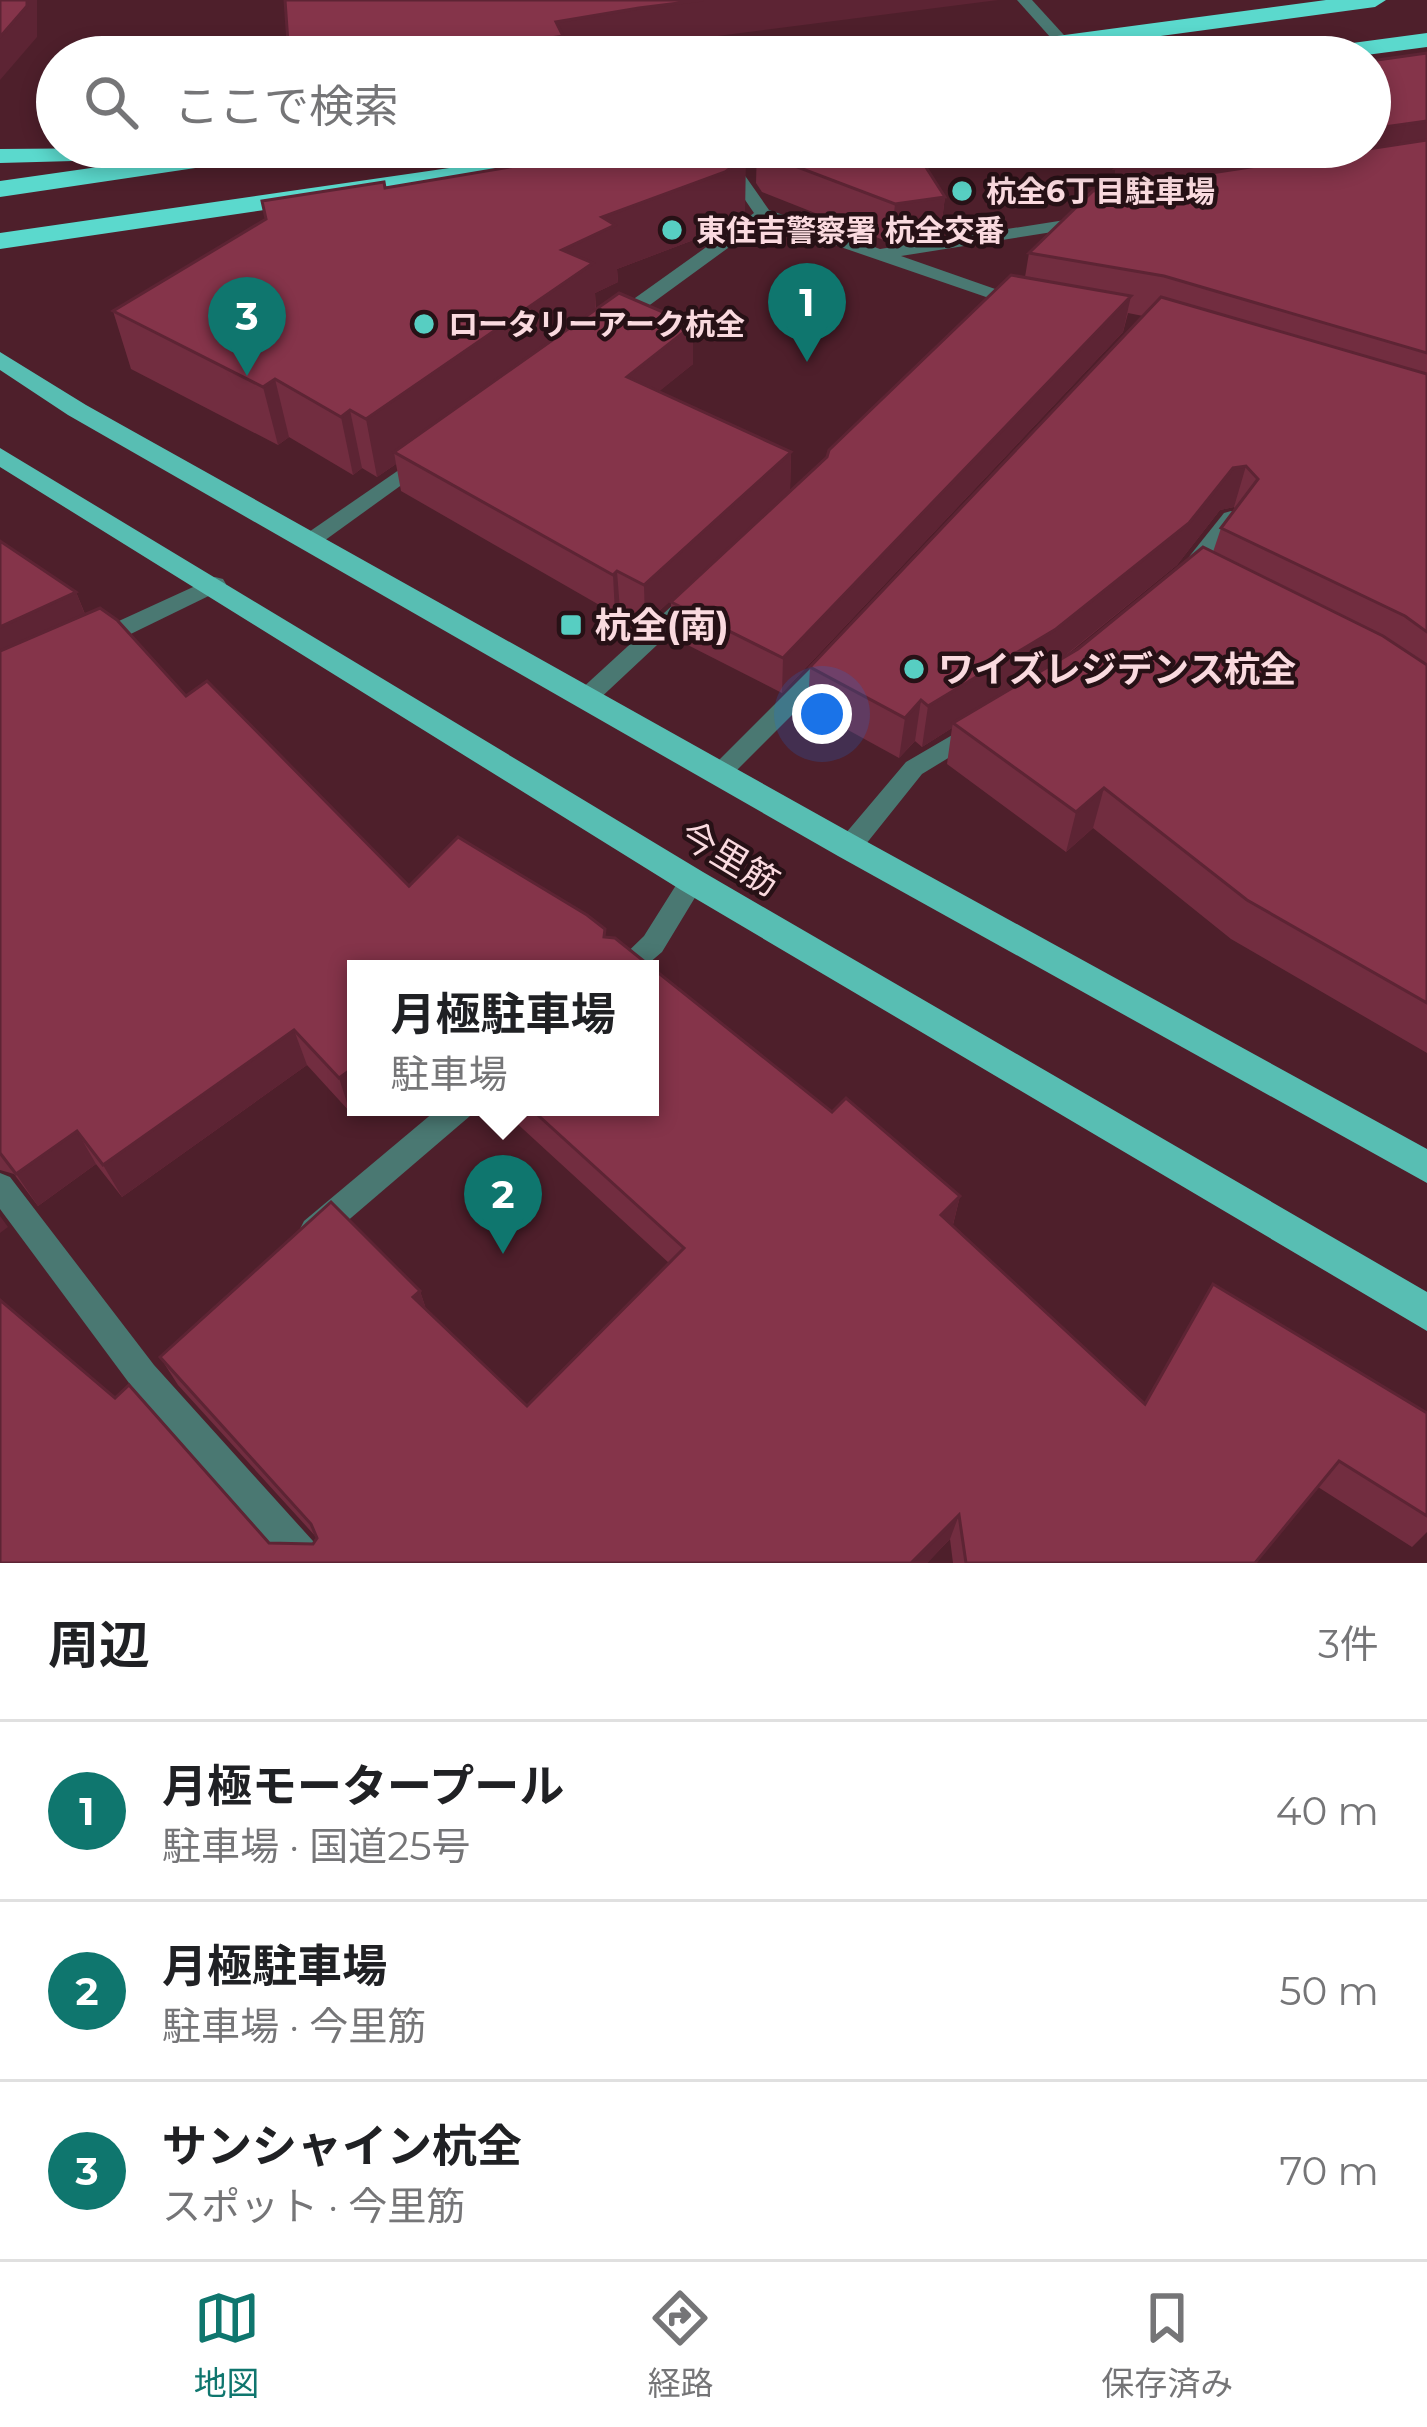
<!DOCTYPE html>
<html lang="ja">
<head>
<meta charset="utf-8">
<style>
  body { margin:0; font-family:Montserrat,"Noto Sans JP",sans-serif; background:#f2f2f2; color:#202124 }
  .you { position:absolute; left:822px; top:714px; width:42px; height:42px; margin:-30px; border:9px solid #fff; border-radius:50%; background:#1a73e8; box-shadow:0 0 0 18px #1a73e833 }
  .badge { display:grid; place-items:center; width:78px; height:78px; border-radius:50%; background:#0f766e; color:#fff; font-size:39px; font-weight:700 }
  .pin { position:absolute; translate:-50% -99px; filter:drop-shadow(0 3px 6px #0008) }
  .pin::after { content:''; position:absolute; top:63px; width:42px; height:36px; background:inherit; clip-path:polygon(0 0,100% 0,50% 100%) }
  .popup { position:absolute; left:347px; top:960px; width:312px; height:156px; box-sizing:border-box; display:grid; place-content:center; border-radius:0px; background:#fff; filter:drop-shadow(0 3px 9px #0005); font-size:39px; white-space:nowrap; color:#757577 }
  .popup b { font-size:45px; color:#202124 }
  .popup::after { content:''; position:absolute; left:50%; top:100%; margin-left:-24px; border:24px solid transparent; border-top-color:#fff }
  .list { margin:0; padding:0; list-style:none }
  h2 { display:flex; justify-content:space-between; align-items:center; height:156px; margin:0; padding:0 48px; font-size:51px }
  h2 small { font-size:39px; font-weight:400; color:#757577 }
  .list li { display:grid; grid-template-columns:78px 1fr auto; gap:36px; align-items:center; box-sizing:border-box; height:180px; padding:0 48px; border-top:3px solid #e0e0e0 }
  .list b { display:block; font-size:45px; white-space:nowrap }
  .list p { margin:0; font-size:39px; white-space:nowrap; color:#757577 }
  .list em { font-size:39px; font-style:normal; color:#757577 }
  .icon { flex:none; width:66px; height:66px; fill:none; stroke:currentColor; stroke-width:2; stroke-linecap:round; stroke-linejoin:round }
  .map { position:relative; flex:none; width:1427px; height:1563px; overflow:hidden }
  .search { position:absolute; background:#fff; box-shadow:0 6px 18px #0003; left:36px; right:36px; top:36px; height:132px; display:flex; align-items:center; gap:30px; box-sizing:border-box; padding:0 42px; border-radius:66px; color:#757577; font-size:45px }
  .sheet { height:696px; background:#fff }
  nav { display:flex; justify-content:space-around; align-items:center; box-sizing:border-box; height:168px; border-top:3px solid #e0e0e0; background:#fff; font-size:33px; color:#757577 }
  nav a { display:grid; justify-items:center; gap:6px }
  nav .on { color:#0f766e }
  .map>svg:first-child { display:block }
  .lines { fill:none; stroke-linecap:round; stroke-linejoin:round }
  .lane { fill:#4a7872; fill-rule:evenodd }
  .street { fill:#4a7872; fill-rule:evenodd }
  .primary { fill:#58beb3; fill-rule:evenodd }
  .highway { fill:#5bd9cd; fill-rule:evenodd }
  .wall { fill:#722d40; fill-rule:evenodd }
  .shaded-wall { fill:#5d2434 }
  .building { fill:#85344a; stroke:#5d2434; stroke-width:3 }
  .poi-dot { fill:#57cec2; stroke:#271116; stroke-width:4.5 }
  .labels { text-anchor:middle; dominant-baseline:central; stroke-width:9; stroke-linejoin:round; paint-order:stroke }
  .far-poi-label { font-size:30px; font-weight:bold; fill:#fadadf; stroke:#271116; text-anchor:start }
  .poi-label { font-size:36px; font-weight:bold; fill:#fadadf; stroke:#271116; text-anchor:start }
  .street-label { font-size:36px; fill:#fadadf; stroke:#271116 }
</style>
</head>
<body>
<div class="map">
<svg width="1427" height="1563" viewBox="0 0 1427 1563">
  <rect width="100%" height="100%" fill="#4e1f2b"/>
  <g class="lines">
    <g class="lane">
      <path d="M695 589 703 592 706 597 703 602 595 703H579L576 697 579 691 687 592Z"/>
      <path d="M832 653 843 661 840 667 727 780H711L707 774 711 768 824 655Z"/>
    </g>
    <g class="street">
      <path d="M1017 0H1032L1084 57H1068Z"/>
      <path d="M709 147H725L769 210 880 249 1084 217 1093 222 1084 227 901 256 1024 299V307L1018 308 765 221 621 326H607V318L754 213Z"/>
      <path d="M425 452 435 458 432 463 317 546H303L299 541 303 536Z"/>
      <path d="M1231 511 1238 513 1241 518 1238 523 1196 578H1180L1177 573 1180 568 1224 513Z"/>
      <path d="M215 577 223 579 226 584 223 589 102 648H86L83 642 86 636Z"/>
      <path d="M978 720 990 729 986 735 922 774 858 854H840L837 847 840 840 906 762Z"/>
      <path d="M692 871 701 874 705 881 662 952 642 969H610L644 936 683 874Z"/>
      <path d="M440 1107H474L470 1116 324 1241 314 1245 304 1241 299 1231 304 1221Z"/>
      <path d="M0 1173 10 1177 154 1365 322 1551 327 1563H288L132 1387 0 1209Z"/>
    </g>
    <g class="primary">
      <path d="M0 352 86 405 860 838 1427 1149V1183L838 856 68 415 0 370Z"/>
      <path d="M0 448 703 872 1427 1292V1331L681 890 0 467Z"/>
    </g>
    <g class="highway">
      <path d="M1326 0H1386L1375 7 1004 57H941L953 50Z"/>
      <path d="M1427 33V47L1351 57H1288L1300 50Z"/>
      <path d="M238 147H301L289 154 0 197V181Z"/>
      <path d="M594 147H657L645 154 0 249V233Z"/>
      <path d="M119 148 122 153 110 160 0 163V149Z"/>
    </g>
  </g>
  <g class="wall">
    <path d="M1427 53V1053L1231 939 1093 828 1066 852 947 764 952 728 922 747 915 741 899 758 808 708 810 667 1143 316 1128 313 1123 332 782 693 672 637 671 602 1025 277 1029 253 1112 188 1116 168ZM1234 507 1235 509 1221 528 1213 552 1063 658 1177 565 1220 510Z"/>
    <path d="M757 147H913L945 197 940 235 891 243 762 192 756 183Z"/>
    <path d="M385 188 745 214 725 228 617 269 618 282 595 293 596 309 693 325V364L659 391 791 452 790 491 645 624 620 610 615 614 401 491 396 464 377 477 362 468 353 475 289 437 278 445 131 369 113 311Z"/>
    <path d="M0 541 76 592 85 614 100 608 117 620 186 696 207 681 409 886 458 837 587 915 605 929V937L615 938 832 1112 846 1098 960 1196 953 1225 1145 1404 1213 1284 1427 1413V1532L1412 1547 1318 1487 1255 1563H953L950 1539 927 1563H0V1300L115 1398 129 1385 269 1543 313 1544 317 1538 178 1385 160 1357 331 1202 420 1291 426 1309 527 1406 669 1263 499 1107H650V969H356L357 1107 350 1112 307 1065 122 1197 96 1164 38 1206 14 1174 0 1170Z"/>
  </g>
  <g class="shaded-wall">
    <path d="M27 0H37V37L0 80V37Z"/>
    <path d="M703 0H998L640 46 580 57H433L556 22 639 8Z"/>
    <path d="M1427 121V157L1108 208 1116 168 1254 147H1370V129Z"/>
    <path d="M746 157 745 214 725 228 617 269 618 282 595 293 596 320 394 452 396 464 377 477 366 419 602 217Z"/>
    <path d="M945 197 940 235 891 243 895 204Z"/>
    <path d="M1131 296 1123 332 782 693 783 658Z"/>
    <path d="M693 325V364L629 416 627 377Z"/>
    <path d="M275 379 289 437 278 445 263 387Z"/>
    <path d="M350 410 362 468 353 475 341 417Z"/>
    <path d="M791 452 790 491 645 624 644 585Z"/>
    <path d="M1246 466 1234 507 1220 510 1177 565 1047 670 953 723 952 728 922 747 928 706 1233 468Z"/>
    <path d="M617 571 620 610 615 614 613 575Z"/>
    <path d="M76 592 91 630 0 673V627Z"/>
    <path d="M921 700 915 741 899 758 905 718Z"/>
    <path d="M1104 788 1093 828 1066 852 1076 812Z"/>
    <path d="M294 1030 307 1065 122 1197 103 1165Z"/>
    <path d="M356 1066V1107L350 1112 339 1078Z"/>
    <path d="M77 1131 96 1164 38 1206 16 1174Z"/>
    <path d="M960 1196 952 1228 941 1215Z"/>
    <path d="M0 1216 8 1227 0 1233Z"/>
    <path d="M420 1291 430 1321 413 1297Z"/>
    <path d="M959 1515 950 1539 927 1563H911Z"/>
  </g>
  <g class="building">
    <path d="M0 0H27V6L0 37Z"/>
    <path d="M285 0H703L639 8 556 22 563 36 433 57H359L358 55 289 57Z"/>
    <path d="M1427 53V121L1370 129V61Z"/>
    <path d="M1427 140V353L1164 276 1029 253 1093 191Z"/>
    <path d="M629 147H743L746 157 725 172 602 217 615 225 562 250 593 263 366 419 350 410 341 417 275 379 263 387 113 311 266 219 262 201 384 182 385 188Z"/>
    <path d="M758 147H913L945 197 895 204 763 154Z"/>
    <path d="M1138 147H1254L1116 168Z"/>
    <path d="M1011 275 1131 296 783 658 671 602 827 457 829 450Z"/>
    <path d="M619 293 693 325 627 377 791 452 644 585 617 571 613 575 394 452Z"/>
    <path d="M1161 297 1427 374V632L1405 616 1221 528 1258 479 1246 466 1233 468 1189 523 1056 629 928 706 921 700 905 718 810 667Z"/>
    <path d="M0 541 76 592 0 627Z"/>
    <path d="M1203 547 1383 636 1427 665V1003L1247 900 1104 788 1076 812 953 723 1078 649Z"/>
    <path d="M100 608 117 620 186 696 207 681 409 886 458 837 587 915 605 929 604 937 615 938 832 1112 846 1098 960 1196 941 1215 1145 1404 1213 1284 1427 1413V1516L1339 1461 1255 1563H966L959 1515 911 1563H0V1300L115 1398 129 1385 269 1543 313 1544 317 1538 311 1524 160 1357 331 1202 420 1291 413 1297 527 1406 684 1248 529 1107H650V969H356V1066L339 1078 294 1030 103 1165 77 1131 16 1174 0 1153V651Z"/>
  </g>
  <g class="poi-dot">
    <circle cx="962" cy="191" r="12"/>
    <circle cx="672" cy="230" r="12"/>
    <circle cx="424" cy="324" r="12"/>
    <rect x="559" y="613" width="24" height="24" rx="6"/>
    <circle cx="914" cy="669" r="12"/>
  </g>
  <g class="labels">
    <g class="far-poi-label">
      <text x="986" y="191">杭全6丁目駐車場</text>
      <text x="696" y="230">東住吉警察署 杭全交番</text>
      <text x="448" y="324">ロータリーアーク杭全</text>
    </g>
    <g class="poi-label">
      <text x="595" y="625">杭全(南)</text>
      <text x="938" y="669">ワイズレジデンス杭全</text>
    </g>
    <g class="street-label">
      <text transform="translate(730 858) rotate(31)">今里筋</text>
    </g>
  </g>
</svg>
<div class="you"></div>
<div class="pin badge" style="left:807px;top:362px">1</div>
<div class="pin badge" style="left:503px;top:1254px">2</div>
<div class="popup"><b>月極駐車場</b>駐車場</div>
<div class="pin badge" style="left:247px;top:376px">3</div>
<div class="search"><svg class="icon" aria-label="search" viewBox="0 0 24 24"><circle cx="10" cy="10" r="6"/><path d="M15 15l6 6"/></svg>ここで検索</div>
</div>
<section class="sheet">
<h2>周辺<small>3件</small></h2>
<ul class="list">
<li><span class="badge">1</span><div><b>月極モータープール</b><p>駐車場 · 国道25号</p></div><em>40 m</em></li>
<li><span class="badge">2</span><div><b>月極駐車場</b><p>駐車場 · 今里筋</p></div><em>50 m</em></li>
<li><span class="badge">3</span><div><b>サンシャイン杭全</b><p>スポット · 今里筋</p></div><em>70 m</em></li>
</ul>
</section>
<nav>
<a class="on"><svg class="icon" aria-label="map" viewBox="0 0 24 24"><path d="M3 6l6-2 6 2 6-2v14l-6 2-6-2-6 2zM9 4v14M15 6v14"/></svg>地図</a>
<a><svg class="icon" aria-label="directions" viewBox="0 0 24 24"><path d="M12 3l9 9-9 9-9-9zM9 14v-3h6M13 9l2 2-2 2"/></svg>経路</a>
<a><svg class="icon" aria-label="saved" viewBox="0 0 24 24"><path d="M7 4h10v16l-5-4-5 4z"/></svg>保存済み</a>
</nav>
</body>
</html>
